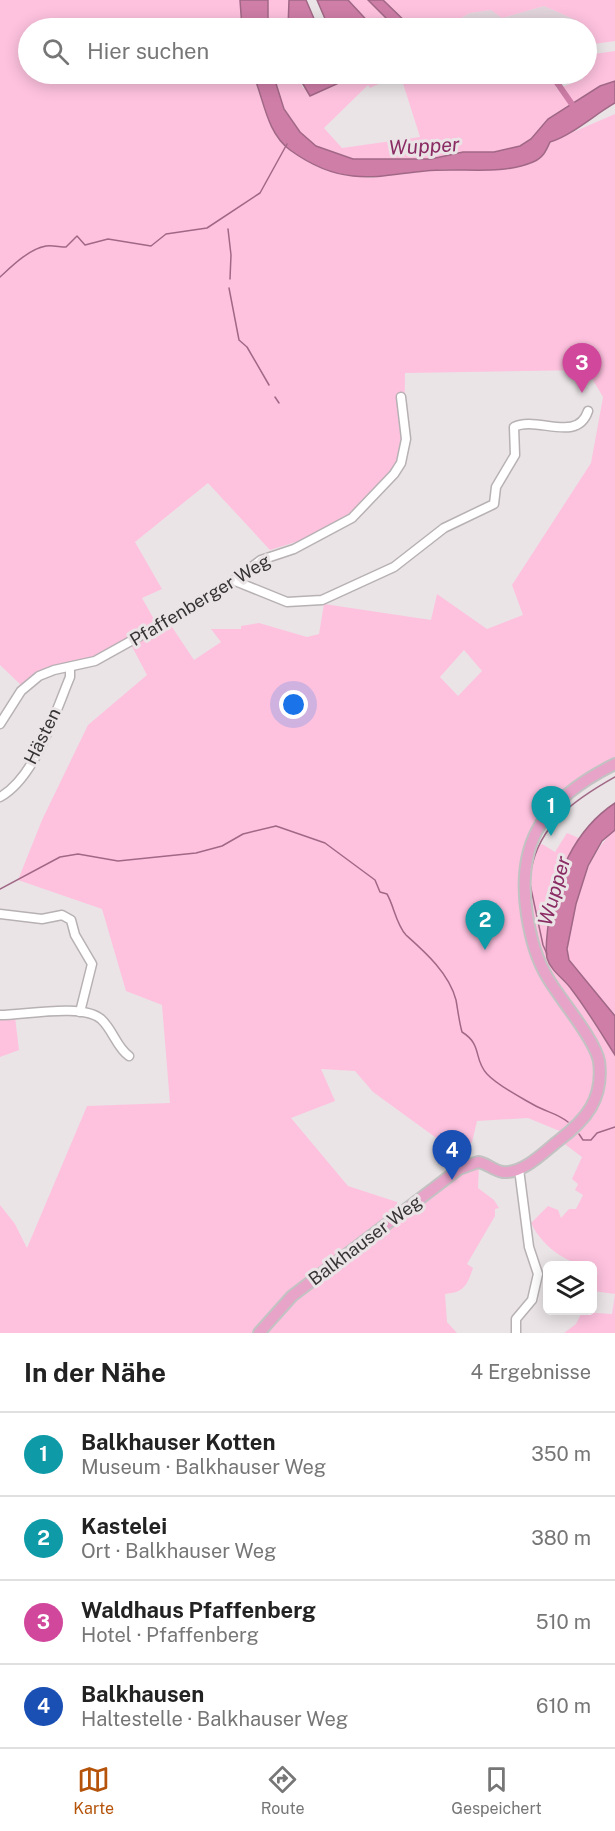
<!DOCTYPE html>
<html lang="de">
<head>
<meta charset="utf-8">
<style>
  body { margin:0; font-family:"Public Sans",sans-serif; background:#f2f2f2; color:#222 }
  .controls { position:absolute; right:18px; bottom:18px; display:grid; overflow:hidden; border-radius:9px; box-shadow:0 3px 15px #0003 }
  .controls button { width:54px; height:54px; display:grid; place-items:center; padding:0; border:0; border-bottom:2px solid #e0e0e0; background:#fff; color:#222; font:30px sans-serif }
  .you { position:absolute; left:294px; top:705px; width:21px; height:21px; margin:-15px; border:4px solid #fff; border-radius:50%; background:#1a73e8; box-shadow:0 0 0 9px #1a73e833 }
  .badge { display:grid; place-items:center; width:39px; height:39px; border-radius:50%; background:#b45309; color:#fff; font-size:20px; font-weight:700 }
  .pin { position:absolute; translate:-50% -50px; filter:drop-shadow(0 2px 3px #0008) }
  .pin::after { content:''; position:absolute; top:32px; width:21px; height:18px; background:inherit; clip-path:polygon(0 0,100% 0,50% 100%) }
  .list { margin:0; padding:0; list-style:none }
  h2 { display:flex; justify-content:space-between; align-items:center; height:78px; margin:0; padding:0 24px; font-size:26px }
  h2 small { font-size:20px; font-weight:400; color:#767676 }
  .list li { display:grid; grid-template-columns:39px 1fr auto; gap:18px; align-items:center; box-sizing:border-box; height:84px; padding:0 24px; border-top:2px solid #e0e0e0 }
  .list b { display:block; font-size:22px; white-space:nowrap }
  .list p { margin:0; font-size:20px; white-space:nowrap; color:#767676 }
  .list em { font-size:20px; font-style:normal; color:#767676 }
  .icon { flex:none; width:33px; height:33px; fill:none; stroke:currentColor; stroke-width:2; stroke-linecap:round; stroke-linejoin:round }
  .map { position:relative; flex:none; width:615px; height:1333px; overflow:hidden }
  .search { position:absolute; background:#fff; box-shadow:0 3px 15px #0003; left:18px; right:18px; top:18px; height:66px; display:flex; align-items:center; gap:15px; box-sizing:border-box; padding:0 21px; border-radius:33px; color:#767676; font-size:22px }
  .sheet { height:414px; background:#fff }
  nav { display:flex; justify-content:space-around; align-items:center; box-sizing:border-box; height:84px; border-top:2px solid #e0e0e0; background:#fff; font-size:16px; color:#767676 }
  nav a { display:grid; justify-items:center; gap:3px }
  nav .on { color:#b45309 }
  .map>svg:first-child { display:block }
  .built { fill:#e2d4db }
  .green { fill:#fec2df; fill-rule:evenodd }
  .water { fill:#cf7ea8; stroke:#a16886; stroke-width:1.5 }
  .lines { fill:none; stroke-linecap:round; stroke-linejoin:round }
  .stream { stroke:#a16886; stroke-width:1.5 }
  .canal { stroke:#cf7ea8; stroke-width:6 }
  .minor-casing { stroke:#b7b1b4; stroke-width:11 }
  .major-casing { stroke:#c3c2c2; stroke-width:14 }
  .minor { stroke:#fff; stroke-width:8 }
  .major { stroke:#e7a3c8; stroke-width:10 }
  .labels { text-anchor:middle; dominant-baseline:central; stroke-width:6; stroke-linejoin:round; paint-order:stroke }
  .street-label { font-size:18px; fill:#363335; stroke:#eae4e6 }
  .water-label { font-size:20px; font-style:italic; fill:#8a2b63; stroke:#eae4e6 }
</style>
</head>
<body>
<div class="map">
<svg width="615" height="1333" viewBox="0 0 615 1333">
  <rect width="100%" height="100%" fill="#eae4e6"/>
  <path class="built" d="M544 6 578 21 579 28H445L470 13 491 10 502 18Z"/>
  <g class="green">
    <path d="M0 0H240L242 28H28V74H253L265 111 278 136 289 149 312 164 344 175 371 178 426 170H490L546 152 550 142 615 114V760L584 778 538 817 526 843 521 880 531 949 597 1063 596 1085 585 1115 562 1132 528 1118 477 1121 472 1142 457 1153 373 1092 355 1071 321 1069 335 1101 291 1118 348 1186 397 1202V1209L401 1210 288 1295 252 1333H0V1205L15 1224 27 1248 87 1106 170 1103 162 1005 126 991 102 909 18 880 42 820 88 725 147 675 128 639 97 657 22 686 0 665ZM587 370 603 397 591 463 512 585 523 615 487 629 437 594 431 620 324 604 319 634 307 637 259 623 241 626V629H211L221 642 194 660 166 618 156 623 142 598 162 589 135 542 208 483 270 550 302 540 357 512 399 464 404 441 405 373ZM464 650 482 671 458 696 440 677Z"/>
    <path d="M268 0H289L288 28H268Z"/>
    <path d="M348 0H368L396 28H374Z"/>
    <path d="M383 0H615V41L587 45 586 28H579L578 21 544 6 502 18 491 10 470 13 443 28H412Z"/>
    <path d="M615 51V81L600 86 548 119 531 139 520 146 494 152H463L431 159H353L316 146 300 132 284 109 273 74H297L303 88C319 88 338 90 345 74H458L475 77 551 74 557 89 583 79 582 74H586L587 55ZM400 74 420 137 342 148 324 128 368 85 370 88Z"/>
    <path d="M615 830V1016L569 960C563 923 586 854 615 830Z"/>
    <path d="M567 833 581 839 564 863 552 896 547 941 551 968 571 988 615 1055V1333H564L576 1324 582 1312 612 1314 615 1294 593 1291V1281L598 1273 593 1271 592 1266C567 1265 542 1246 531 1223L548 1206 558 1210 561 1218 569 1209H576L583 1195 575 1190 578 1184 572 1179 582 1157 562 1142 583 1125 602 1061 599 1044 553 979 538 948 527 901 531 852 542 844 555 852Z"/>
    <path d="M15 1017 19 1050 0 1057V1018Z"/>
    <path d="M479 1166 478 1188 494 1200 499 1208 495 1209V1216L467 1264 473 1268C467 1285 465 1292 445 1294L447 1322 457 1333H262L295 1299 457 1173Z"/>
  </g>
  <g class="water">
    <path d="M240 0H268V28H242Z"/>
    <path d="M289 0H306L318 28H288Z"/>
    <path d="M317 0H348L374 28H329Z"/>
    <path d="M368 0H383L412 28H396Z"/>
    <path d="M253 74H273L284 109 300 132 316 146 353 159H431L463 152H494L520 146 531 139 548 119 600 86 615 81V103C594 115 571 136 550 142 546 151 543 158 533 162 500 176 460 167 425 171 401 173 377 179 353 176 331 174 308 163 290 150 266 132 264 99 253 74Z"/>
    <path d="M297 74H345L339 83 310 96Z"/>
    <path d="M615 803V830L602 841 588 866 576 904 567 949 569 960 615 1016V1055C601 1033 588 1011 572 990 565 979 551 972 547 958 545 948 547 936 548 926 554 878 574 830 615 803Z"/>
  </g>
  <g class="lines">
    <g class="stream">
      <path d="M228 229 231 255 230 279"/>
      <path d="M0 277C12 266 29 249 46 246 52 245 60 247 66 247L77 236 85 245 108 239 151 246 166 234 207 228 260 193 287 144"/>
      <path d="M229 288 239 340 247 347 269 385"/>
      <path d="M275 397 279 403"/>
      <path d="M531 870C540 823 576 799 615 777"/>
      <path d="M530 884 543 945 547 954"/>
      <path d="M0 889 60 857 78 854 118 861 196 853 222 846 243 834 276 826 325 843 375 880 380 892 387 894C394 906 396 924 406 935 425 952 449 973 456 1000 458 1011 459 1021 462 1032 483 1045 473 1059 487 1074 498 1086 520 1097 534 1105 546 1112 557 1113 568 1122"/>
      <path d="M579 1134 583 1140H591L597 1133 615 1127"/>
    </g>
    <path class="canal" d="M551 74 576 110"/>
    <g class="minor-casing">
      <g id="minor">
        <path d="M235 581 287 602 322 600 394 567 444 528 494 504 496 487 515 455 514 427C536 415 577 444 588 411"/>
        <path d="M0 724 21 691 39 676 54 670 95 661 217 593 261 560 294 549 352 518 394 474 401 463 406 439 401 397"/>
        <path d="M0 797C35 778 55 713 70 677V667"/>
        <path d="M0 914 42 919 62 915 71 920 75 935 92 964 80 1012"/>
        <path d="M0 1015C25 1015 82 1003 101 1019 113 1030 117 1048 129 1056"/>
        <path d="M516 1333V1319L532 1300 538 1274 529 1247 519 1169"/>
      </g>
    </g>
    <g class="major-casing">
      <path id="major" d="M259 1333 292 1296 459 1169 478 1162C487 1163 494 1171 503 1172 523 1174 544 1152 558 1141 586 1120 604 1099 599 1061 595 1040 561 1000 549 980 536 959 531 939 527 915 515 838 547 798 615 764"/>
    </g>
    <use href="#minor" class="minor"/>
    <use href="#major" class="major"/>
  </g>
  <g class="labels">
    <g class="street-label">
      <text transform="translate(200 600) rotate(-31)">Pfaffenberger Weg</text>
      <text transform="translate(42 736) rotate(-64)">Hästen</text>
      <text transform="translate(365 1240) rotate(-37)">Balkhauser Weg</text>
    </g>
    <g class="water-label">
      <text transform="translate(424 146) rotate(-3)">Wupper</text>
      <text transform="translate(554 891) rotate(-74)">Wupper</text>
    </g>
  </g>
</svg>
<div class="controls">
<button><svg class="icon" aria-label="layers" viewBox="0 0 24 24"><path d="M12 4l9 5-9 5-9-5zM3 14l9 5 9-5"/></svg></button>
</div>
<div class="you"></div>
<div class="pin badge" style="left:551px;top:836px;background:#0f9aa8">1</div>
<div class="pin badge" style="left:485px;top:950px;background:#0f9aa8">2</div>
<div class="pin badge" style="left:582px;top:393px;background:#d1479c">3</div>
<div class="pin badge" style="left:452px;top:1180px;background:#1a4fb4">4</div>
<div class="search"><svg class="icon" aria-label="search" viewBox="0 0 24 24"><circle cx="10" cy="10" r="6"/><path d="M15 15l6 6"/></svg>Hier suchen</div>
</div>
<section class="sheet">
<h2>In der Nähe<small>4 Ergebnisse</small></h2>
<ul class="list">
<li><span class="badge" style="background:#0f9aa8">1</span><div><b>Balkhauser Kotten</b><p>Museum · Balkhauser Weg</p></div><em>350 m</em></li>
<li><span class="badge" style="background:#0f9aa8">2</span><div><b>Kastelei</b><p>Ort · Balkhauser Weg</p></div><em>380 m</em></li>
<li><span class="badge" style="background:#d1479c">3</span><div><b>Waldhaus Pfaffenberg</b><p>Hotel · Pfaffenberg</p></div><em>510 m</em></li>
<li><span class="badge" style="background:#1a4fb4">4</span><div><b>Balkhausen</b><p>Haltestelle · Balkhauser Weg</p></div><em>610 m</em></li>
</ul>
</section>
<nav>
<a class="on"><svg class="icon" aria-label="map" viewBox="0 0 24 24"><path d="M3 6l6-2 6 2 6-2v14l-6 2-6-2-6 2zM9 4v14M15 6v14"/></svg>Karte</a>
<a><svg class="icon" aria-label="directions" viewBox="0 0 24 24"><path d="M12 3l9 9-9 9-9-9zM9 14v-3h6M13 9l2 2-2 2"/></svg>Route</a>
<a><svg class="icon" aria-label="saved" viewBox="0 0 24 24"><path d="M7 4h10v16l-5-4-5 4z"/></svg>Gespeichert</a>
</nav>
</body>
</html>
